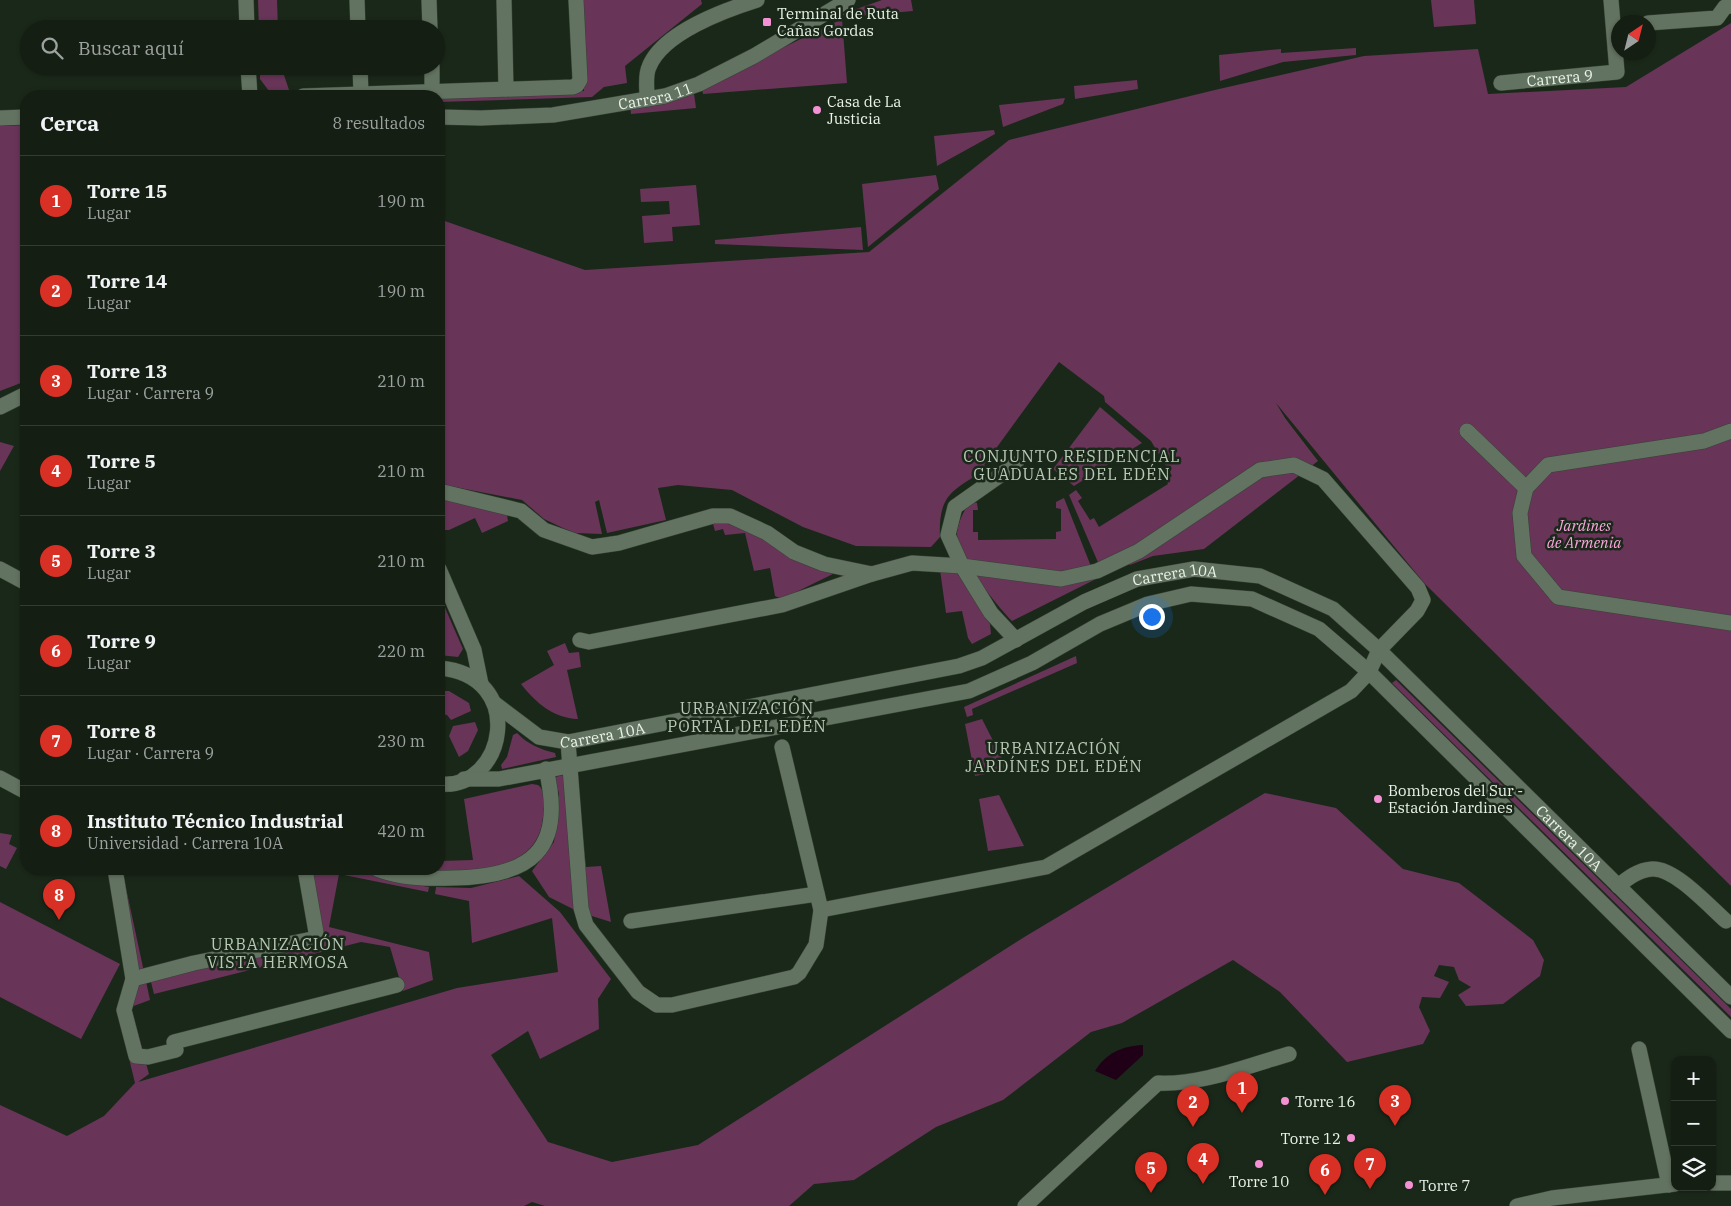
<!DOCTYPE html>
<html lang="es">
<head>
<meta charset="utf-8">
<style>
  body { margin:0; font-family:"IBM Plex Serif",serif; background:#1d271c; color:#f1f3f6 }
  .controls { position:absolute; right:15px; bottom:15px; display:grid; overflow:hidden; border-radius:10px; box-shadow:0 1px 4px #0004 }
  .controls button { width:45px; height:45px; display:grid; place-items:center; padding:0; border:0; border-bottom:1px solid #333c33; background:#141e13; color:#f1f3f6; font:25px sans-serif }
  .compass { position:absolute; left:1611px; top:15px; width:45px; height:45px; border-radius:50%; background:#141e13; box-shadow:0 1px 4px #0004; rotate:35deg }
  .you { position:absolute; left:1151px; top:616px; width:18px; height:18px; margin:-12px; border:4px solid #fff; border-radius:50%; background:#1a73e8; box-shadow:0 0 0 8px #1a73e833 }
  .badge { display:grid; place-items:center; width:32px; height:32px; border-radius:50%; background:#d93025; color:#fff; font-size:16px; font-weight:700 }
  .pin { position:absolute; translate:-50% -41px; filter:drop-shadow(0 1px 2px #0008) }
  .pin::after { content:''; position:absolute; top:26px; width:18px; height:15px; background:inherit; clip-path:polygon(0 0,100% 0,50% 100%) }
  .list { margin:0; padding:0; list-style:none }
  h2 { display:flex; justify-content:space-between; align-items:center; height:65px; margin:0; padding:0 20px; font-size:21px }
  h2 small { font-size:16px; font-weight:400; color:#9da2a0 }
  .list li { display:grid; grid-template-columns:32px 1fr auto; gap:15px; align-items:center; box-sizing:border-box; height:90px; padding:0 20px; border-top:1px solid #333c33 }
  .list b { display:block; font-size:19px; white-space:nowrap }
  .list p { margin:0; font-size:16px; white-space:nowrap; color:#9da2a0 }
  .list em { font-size:16px; font-style:normal; color:#9da2a0 }
  .icon { flex:none; width:28px; height:28px; fill:none; stroke:currentColor; stroke-width:2; stroke-linecap:round; stroke-linejoin:round }
  .map { position:relative; flex:none; width:1731px; height:1206px; overflow:hidden }
  .search { position:absolute; background:#141e13; box-shadow:0 1px 4px #0004; left:20px; top:20px; width:425px; height:55px; display:flex; align-items:center; gap:12px; box-sizing:border-box; padding:0 18px; border-radius:28px; color:#9da2a0; font-size:19px }
  .panel { position:absolute; background:#141e13; box-shadow:0 1px 4px #0004; left:20px; top:90px; width:425px; height:785px; border-radius:20px }
  .map>svg:first-child { display:block }
  .green { fill:#683458 }
  .water { fill:#1f0017 }
  .lines { fill:none; stroke-linecap:round; stroke-linejoin:round }
  .minor-casing { stroke:#364336; stroke-width:16 }
  .minor { stroke:#637361; stroke-width:15 }
  .poi-dot { fill:#f491d4; stroke:#1a2819; stroke-width:2 }
  .labels { text-anchor:middle; dominant-baseline:central; stroke-width:5; stroke-linejoin:round; paint-order:stroke }
  .poi-label { font-size:15px; fill:#e9f3e8; stroke:#1a2819; text-anchor:start }
  .street-label { font-size:15px; fill:#e9f3e8; stroke:#1a2819 }
  .park-label { font-size:15px; font-style:italic; fill:#f9a6dd; stroke:#1a2819 }
  .neighbourhood-label { font-size:16px; letter-spacing:1px; fill:#b8cab6; stroke:#1a2819 }
</style>
</head>
<body>
<div class="map">
<svg width="1731" height="1206" viewBox="0 0 1731 1206">
  <rect width="100%" height="100%" fill="#1a2819"/>
  <g class="green">
    <path d="M258 0H277L278 29H259Z"/>
    <path d="M579 0H701L702 4 625 66 627 83 604 87 592 97 439 102V96H407L584 91Z"/>
    <path d="M882 0H911L913 11 846 17 842 14Z"/>
    <path d="M1431 0H1474L1476 24 1434 27Z"/>
    <path d="M842 19 847 83 703 94 702 87Z"/>
    <path d="M1731 23V886L1425 584 1276 403 1285 418 1318 461 1204 549 1153 556 1130 565 1125 559 1100 567 1069 495 1076 490 1082 498 1078 501 1090 520 1094 518 1099 527 1168 484 1166 479 1172 476 1151 441 1105 402 1104 396 1059 362 984 465 988 468C954 490 938 493 940 537L931 547 856 546 803 527 732 490 678 485 658 488 666 520 607 533 599 500 595 502 602 534 575 533 563 528 544 519 522 500 439 484V219L585 270 869 252 1009 140 1219 89 1364 56 1478 49 1488 94 1626 87Z"/>
    <path d="M1356 48V55L1283 62 1220 81 1219 55 1281 49V53Z"/>
    <path d="M260 66H281L289 90 297 96 272 95 260 79Z"/>
    <path d="M1137 80 1138 89 1075 99 1074 86Z"/>
    <path d="M693 87 696 108 631 114 630 105Z"/>
    <path d="M1065 98 1063 104 1003 127 999 105Z"/>
    <path d="M26 125V381L0 391V126Z"/>
    <path d="M994 130 995 134 937 166 934 136Z"/>
    <path d="M936 175 939 189 868 247 862 184Z"/>
    <path d="M696 185 700 225 672 227 673 241 644 243 642 216 670 214 669 201 641 202 640 189Z"/>
    <path d="M861 227 863 250 715 244V240Z"/>
    <path d="M1100 407 1142 443 1074 486 1053 469Z"/>
    <path d="M0 442 14 446 0 471Z"/>
    <path d="M439 498 507 515 508 521 482 533 475 518 449 530H439Z"/>
    <path d="M1064 498 1096 579 1012 621C996 604 956 557 957 533 958 522 964 511 970 501L977 503 978 510H973V532H978V540L1056 539V532L1061 531V509L1056 508V502Z"/>
    <path d="M726 523 754 533 835 573 782 599 775 596 770 568 754 571 745 533 725 535 723 529 715 531 713 524Z"/>
    <path d="M940 570 957 573 990 624 991 634 972 644 968 638 962 611 946 613Z"/>
    <path d="M439 594 463 649 458 657 439 655Z"/>
    <path d="M565 643 569 653 579 652 581 667 567 670 578 719C553 718 536 703 521 684L554 665 547 651Z"/>
    <path d="M1076 656 1077 663 972 709 973 715 967 717 964 707Z"/>
    <path d="M1396 680 1731 1009V1017L1392 683Z"/>
    <path d="M439 691H449L469 703 471 711 451 720 447 715 442 714Z"/>
    <path d="M982 719 1008 770 975 776 965 724Z"/>
    <path d="M475 722 478 730 468 751 459 757 449 736 453 726Z"/>
    <path d="M517 733C529 745 540 749 555 753L556 757 502 769 501 765 507 757 513 735Z"/>
    <path d="M576 772 586 867 601 866 611 922 579 912 549 897 532 871 554 842 559 794 555 777Z"/>
    <path d="M532 784 538 785C548 793 543 806 543 817 538 879 452 876 406 869H439V861L473 860 464 799Z"/>
    <path d="M1265 793 1336 808 1403 869 1459 883 1533 940 1544 960 1540 976 1503 1004 1466 1006 1458 995 1471 987 1459 980 1454 967 1439 965 1434 976 1449 982 1440 998 1422 997 1419 1007 1430 1031 1423 1044 1347 1062 1280 992 1233 960 1122 1023 1091 1032 1003 1100 936 1127 854 1180 814 1184 789 1206H545L532 1202 524 1206H0V1105L67 1136 104 1116 135 1083 118 1014 129 972 109 869H149L123 874 150 1000 131 1007 149 1074 138 1082 457 988 558 972 552 918 472 943 469 901 435 894 436 887 471 888 519 876 560 912 611 979 598 999 599 1029 540 1059 528 1031 491 1055 548 1142 612 1162 698 1145 1026 936Z"/>
    <path d="M999 795 1024 846 988 851 979 799Z"/>
    <path d="M0 833 12 835 9 844 17 848 6 869 0 866Z"/>
    <path d="M308 869H359L388 880 429 887 428 892 339 874 329 927 429 952 433 980 403 991 390 947 361 942 154 994 149 974 321 940Z"/>
    <path d="M0 902 120 964 81 1039 0 997Z"/>
  </g>
  <path class="water" d="M1143 1045V1055L1116 1080 1095 1071C1106 1053 1122 1046 1143 1045Z"/>
  <g class="lines">
    <g class="minor-casing">
      <g id="minor">
        <path d="M246 0 247 29"/>
        <path d="M357 0 358 29"/>
        <path d="M429 0 430 29"/>
        <path d="M504 0 506 89"/>
        <path d="M1648 23 1717 18 1725 7 1731 6"/>
        <path d="M248 66 250 96"/>
        <path d="M360 66 361 94"/>
        <path d="M432 66V92"/>
        <path id="s1" d="M1501 83 1617 72 1611 0"/>
        <path d="M303 96 573 87 577 85 580 80 576 0"/>
        <path d="M647 97C647 88 645 75 649 67 662 33 725 10 757 0"/>
        <path id="s2" d="M439 117 481 118 553 115 665 96 699 84 754 56 848 0"/>
        <path d="M0 118 26 117"/>
        <path d="M0 407 26 394"/>
        <path d="M1467 431 1526 488"/>
        <path d="M1731 431 1704 441 1548 465 1526 488 1520 513 1524 556 1558 597 1731 623"/>
        <path d="M439 491 521 511 544 530 592 547 619 543 713 516H730L767 533 794 552 824 564 872 574 912 563 962 566 1061 579 1097 571 1139 551 1260 470 1294 465 1323 479 1418 588 1423 600 1417 611 1379 650 1369 672 1351 691 1046 867 821 910"/>
        <path d="M0 569 26 583"/>
        <path d="M439 569 474 650 481 684"/>
        <path d="M580 640 589 642 782 605 872 574"/>
        <path d="M1016 640 991 613 962 566 948 535 955 507 1016 464"/>
        <path d="M439 668C528 675 506 791 439 784"/>
        <path id="s3" d="M494 703 539 737 568 742 959 666 982 658 1084 602 1137 579 1194 569 1260 576 1333 609 1379 650 1731 997"/>
        <path d="M568 742 581 908 586 925 638 992 657 1005H672L794 977 799 973 816 945 821 910 782 747"/>
        <path d="M0 778 26 792"/>
        <path d="M464 779H499L969 691 1032 663 1100 624 1148 604 1191 594 1252 599 1319 629 1369 672 1731 1031"/>
        <path d="M115 869 133 979 124 1010 136 1056 148 1057 176 1050 174 1042 397 985"/>
        <path d="M377 869C399 878 429 879 452 878 530 877 566 851 546 769"/>
        <path d="M1618 886C1628 878 1638 870 1652 869 1674 867 1709 906 1726 921"/>
        <path d="M631 921 817 894"/>
        <path d="M133 979 194 963 317 938 305 869"/>
        <path d="M1639 1049 1669 1185"/>
        <path d="M1712 1183H1731"/>
        <path d="M1025 1206 1158 1083C1201 1085 1247 1066 1289 1054"/>
        <path d="M1517 1206 1552 1198 1675 1184"/>
      </g>
    </g>
    <use href="#minor" class="minor"/>
  </g>
  <g class="poi-dot">
    <rect x="762" y="17" width="10" height="10" rx="2.5"/>
    <circle cx="817" cy="110" r="5"/>
    <circle cx="1378" cy="799" r="5"/>
    <circle cx="1285" cy="1101" r="5"/>
    <circle cx="1351" cy="1138" r="5"/>
    <circle cx="1259" cy="1164" r="5"/>
    <circle cx="1409" cy="1185" r="5"/>
  </g>
  <g class="labels">
    <g class="poi-label">
      <text x="777" y="13">Terminal de Ruta<tspan x="777" dy="17">Cañas Gordas</tspan></text>
      <text x="827" y="101">Casa de La<tspan x="827" dy="17">Justicia</tspan></text>
      <text x="1388" y="790">Bomberos del Sur -<tspan x="1388" dy="17">Estación Jardines</tspan></text>
      <text x="1295" y="1101">Torre 16</text>
      <text x="1341" y="1138" text-anchor="end">Torre 12</text>
      <text x="1259" y="1181" text-anchor="middle">Torre 10</text>
      <text x="1419" y="1185">Torre 7</text>
    </g>
    <g class="street-label">
      <text stroke="none"><textPath href="#s1" startOffset="59">Carrera 9</textPath></text>
      <text stroke="none"><textPath href="#s2" startOffset="218">Carrera 11</textPath></text>
      <text stroke="none"><textPath href="#s3" startOffset="721">Carrera 10A</textPath></text>
      <text stroke="none"><textPath href="#s3" startOffset="121">Carrera 10A</textPath></text>
      <text stroke="none"><textPath href="#s3" startOffset="1216">Carrera 10A</textPath></text>
    </g>
    <g class="park-label">
      <text x="1584" y="525">Jardines<tspan x="1584" dy="17">de Armenia</tspan></text>
    </g>
    <g class="neighbourhood-label">
      <text x="1072" y="456">CONJUNTO RESIDENCIAL<tspan x="1072" dy="18">GUADUALES DEL EDÉN</tspan></text>
      <text x="747" y="708">URBANIZACIÓN<tspan x="747" dy="18">PORTAL DEL EDÉN</tspan></text>
      <text x="1054" y="748">URBANIZACIÓN<tspan x="1054" dy="18">JARDÍNES DEL EDÉN</tspan></text>
      <text x="278" y="944">URBANIZACIÓN<tspan x="278" dy="18">VISTA HERMOSA</tspan></text>
    </g>
  </g>
</svg>
<div class="controls">
<button>+</button>
<button>−</button>
<button><svg class="icon" aria-label="layers" viewBox="0 0 24 24"><path d="M12 4l9 5-9 5-9-5zM3 14l9 5 9-5"/></svg></button>
</div>
<svg class="compass" viewBox="-18 -18 36 36"><path d="M0-13l5 13h-10z" fill="#e53935"/><path d="M0 13l5-13h-10z" fill="#9da2a0"/></svg>
<div class="you"></div>
<div class="pin badge" style="left:1242px;top:1113px">1</div>
<div class="pin badge" style="left:1193px;top:1127px">2</div>
<div class="pin badge" style="left:1395px;top:1126px">3</div>
<div class="pin badge" style="left:1203px;top:1184px">4</div>
<div class="pin badge" style="left:1151px;top:1193px">5</div>
<div class="pin badge" style="left:1325px;top:1195px">6</div>
<div class="pin badge" style="left:1370px;top:1189px">7</div>
<div class="pin badge" style="left:59px;top:920px">8</div>
<div class="search"><svg class="icon" aria-label="search" viewBox="0 0 24 24"><circle cx="10" cy="10" r="6"/><path d="M15 15l6 6"/></svg>Buscar aquí</div>
<section class="panel">
<h2>Cerca<small>8 resultados</small></h2>
<ul class="list">
<li><span class="badge">1</span><div><b>Torre 15</b><p>Lugar</p></div><em>190 m</em></li>
<li><span class="badge">2</span><div><b>Torre 14</b><p>Lugar</p></div><em>190 m</em></li>
<li><span class="badge">3</span><div><b>Torre 13</b><p>Lugar · Carrera 9</p></div><em>210 m</em></li>
<li><span class="badge">4</span><div><b>Torre 5</b><p>Lugar</p></div><em>210 m</em></li>
<li><span class="badge">5</span><div><b>Torre 3</b><p>Lugar</p></div><em>210 m</em></li>
<li><span class="badge">6</span><div><b>Torre 9</b><p>Lugar</p></div><em>220 m</em></li>
<li><span class="badge">7</span><div><b>Torre 8</b><p>Lugar · Carrera 9</p></div><em>230 m</em></li>
<li><span class="badge">8</span><div><b>Instituto Técnico Industrial</b><p>Universidad · Carrera 10A</p></div><em>420 m</em></li>
</ul>
</section>
</div>
</body>
</html>
